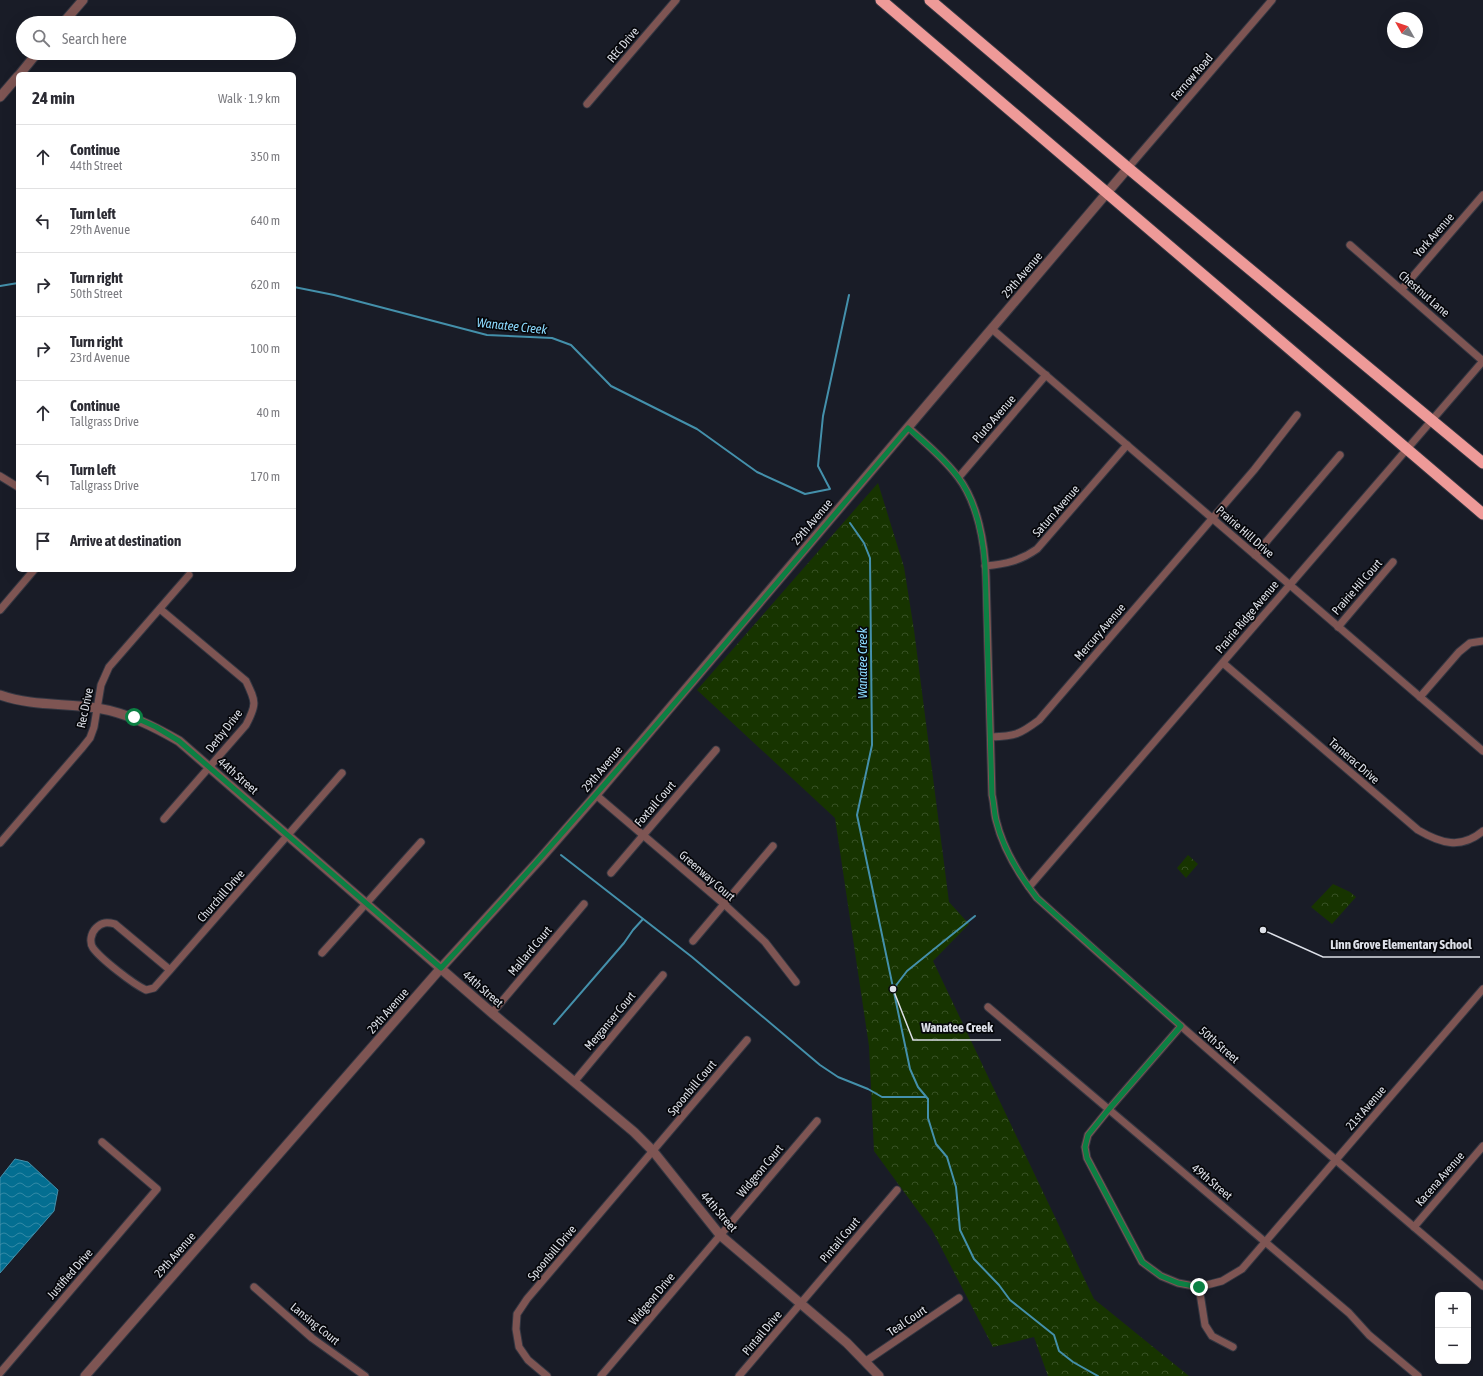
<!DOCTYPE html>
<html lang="en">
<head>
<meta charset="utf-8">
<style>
  body { margin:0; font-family:"Asap Condensed",sans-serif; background:#f7f7f7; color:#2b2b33 }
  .controls { position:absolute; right:12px; bottom:12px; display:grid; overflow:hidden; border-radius:6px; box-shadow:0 4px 16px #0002 }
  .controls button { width:36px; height:36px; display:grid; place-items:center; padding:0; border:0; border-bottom:1px solid #e1e1e2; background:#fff; color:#2b2b33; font:20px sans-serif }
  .compass { position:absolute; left:1387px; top:12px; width:36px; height:36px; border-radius:50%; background:#fff; box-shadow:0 4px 16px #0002; rotate:310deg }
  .stop { position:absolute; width:12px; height:12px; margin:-9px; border:3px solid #0b8043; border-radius:50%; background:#fff }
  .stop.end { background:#0b8043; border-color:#fff; box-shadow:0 1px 4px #0008 }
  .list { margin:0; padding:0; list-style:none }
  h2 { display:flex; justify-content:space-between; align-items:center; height:52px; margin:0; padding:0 16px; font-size:17px }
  h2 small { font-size:13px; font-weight:400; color:#7c7c81 }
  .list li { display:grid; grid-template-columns:26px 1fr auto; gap:12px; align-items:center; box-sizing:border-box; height:64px; padding:0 16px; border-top:1px solid #e1e1e2 }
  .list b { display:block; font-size:15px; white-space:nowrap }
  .list p { margin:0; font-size:13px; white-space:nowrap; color:#7c7c81 }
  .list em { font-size:13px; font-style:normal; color:#7c7c81 }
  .icon { flex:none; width:22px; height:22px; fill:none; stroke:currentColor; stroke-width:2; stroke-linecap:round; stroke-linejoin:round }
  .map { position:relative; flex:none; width:1483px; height:1376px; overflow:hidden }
  .search { position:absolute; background:#fff; box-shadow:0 4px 16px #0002; left:16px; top:16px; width:280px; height:44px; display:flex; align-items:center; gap:10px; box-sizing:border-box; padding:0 14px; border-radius:22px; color:#7c7c81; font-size:15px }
  .panel { position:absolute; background:#fff; box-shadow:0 4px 16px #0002; left:16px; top:72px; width:280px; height:500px; border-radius:6px }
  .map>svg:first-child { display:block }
  .park { fill:url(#park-crowns) }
  .water { fill:url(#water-waves); stroke:#4490ab }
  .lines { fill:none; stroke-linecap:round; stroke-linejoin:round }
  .stream { stroke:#4490ab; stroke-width:2 }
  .minor-casing { stroke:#343742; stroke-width:9 }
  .tertiary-casing { stroke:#343742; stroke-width:11 }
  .trunk-casing { stroke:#343742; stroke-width:13 }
  .minor { stroke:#7e5553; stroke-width:7 }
  .tertiary { stroke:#7e5553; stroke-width:9 }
  .trunk { stroke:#ee9a98; stroke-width:11 }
  .route { stroke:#0b8043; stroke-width:5 }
  .labels { text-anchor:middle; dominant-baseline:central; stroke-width:3.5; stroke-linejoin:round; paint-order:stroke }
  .street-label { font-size:12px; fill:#dde0e8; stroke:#06070b }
  .water-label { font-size:13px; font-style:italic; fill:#8bd9fd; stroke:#06070b }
  .leader { fill:none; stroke:#dde0e8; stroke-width:1.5 }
  .callout-dot { fill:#dde0e8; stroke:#06070b; stroke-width:1.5 }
  .callout-label { font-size:13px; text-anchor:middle; font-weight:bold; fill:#dde0e8; stroke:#06070b; stroke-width:3.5; stroke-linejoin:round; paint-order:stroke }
</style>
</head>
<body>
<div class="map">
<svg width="1483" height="1376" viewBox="0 0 1483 1376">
  <defs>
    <pattern id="park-crowns" width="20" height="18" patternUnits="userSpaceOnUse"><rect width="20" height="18" fill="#173400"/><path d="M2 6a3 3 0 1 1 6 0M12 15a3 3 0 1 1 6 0" fill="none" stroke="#385125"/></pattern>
    <pattern id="water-waves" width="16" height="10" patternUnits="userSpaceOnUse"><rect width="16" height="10" fill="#036e91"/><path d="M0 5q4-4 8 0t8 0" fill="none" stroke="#3389a6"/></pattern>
  </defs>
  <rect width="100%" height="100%" fill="#191c27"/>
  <g class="park">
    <path d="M878 483 904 567 914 630 949 902 969 924 933 961 1094 1299 1189 1376H1048L1034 1337 993 1347 932 1230 874 1151 869 1046 835 818 697 690Z"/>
    <path d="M1188 855 1198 864 1186 878 1177 868Z"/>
    <path d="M1333 884 1350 892 1356 897 1332 924 1311 907Z"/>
  </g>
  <path class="water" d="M15 1159 28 1162 58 1190 54 1211 0 1273V1178Z"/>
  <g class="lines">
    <g class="stream">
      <path d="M0 286 18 283"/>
      <path d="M294 287 334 295 487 335 552 338 571 345 611 386 697 429 757 472 805 494 830 489 818 466 823 416 849 295"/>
      <path d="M850 523 864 543 870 558 872 745 857 815 910 1069 918 1087 928 1099V1118L936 1144 947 1157 956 1187 960 1230 974 1259 999 1285 1010 1300 1054 1335 1059 1351 1073 1362 1098 1376"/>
      <path d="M561 855 692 957 820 1065 838 1077 868 1089 882 1097H926"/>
      <path d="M894 988 907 971 975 916"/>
      <path d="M554 1024 624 943 633 930 643 919"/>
    </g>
    <g class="minor-casing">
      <g id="minor">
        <path d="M587 104 676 0"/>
        <path d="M1128 168 1272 0"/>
        <path d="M1350 245 1483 361"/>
        <path d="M1402 289 1483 195"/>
        <path d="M992 329 1483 751"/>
        <path d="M908 427C925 443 944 458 958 477 978 503 985 544 986 576L992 795C994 803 994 812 996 820 1003 849 1019 875 1037 898 1183 1030 1333 1158 1483 1286"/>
        <path d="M0 476 18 487"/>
        <path d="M959 477 1046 375"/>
        <path d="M1255 555 1340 455"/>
        <path d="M985 566C1006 564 1020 561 1037 549L1127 445"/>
        <path d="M160 609 246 681C256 702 257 704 246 725L164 819"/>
        <path d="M0 610 34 570"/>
        <path d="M1338 627 1393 562"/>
        <path d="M1223 663 1418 830C1440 843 1461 850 1483 831"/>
        <path d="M1420 697 1459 652 1470 643 1483 641"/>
        <path d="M991 737C1015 736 1019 735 1039 720L1254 470 1297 415"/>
        <path d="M596 795 724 904 765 942 796 982"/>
        <path d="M0 843 82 748 90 738 94 727 101 685 109 667 189 575"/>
        <path d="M611 873 716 750"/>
        <path d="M1029 887 1483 361"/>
        <path d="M693 941 773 846"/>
        <path d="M322 953 421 842"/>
        <path d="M170 970 115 924C107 922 102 922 96 928 91 933 89 942 93 948 101 959 133 984 146 990L154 988 170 970 342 773"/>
        <path d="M988 1007 1349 1313 1369 1335 1418 1376"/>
        <path d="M492 1013 584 904"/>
        <path d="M1181 1026 1109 1109 1088 1135 1085 1147 1087 1158 1142 1262 1161 1276 1178 1283 1199 1287 1222 1281 1242 1269 1483 989"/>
        <path d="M574 1082 663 975"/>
        <path d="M1414 1227 1483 1146"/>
        <path d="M254 1287 312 1338 365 1376"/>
        <path d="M1199 1287 1205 1325 1212 1336 1233 1347"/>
        <path d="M866 1361 959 1298"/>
        <path d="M0 1373 157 1189 102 1142"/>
        <path d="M547 1376 528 1360 519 1347 516 1329 517 1314 527 1299 747 1040"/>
        <path d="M601 1376 817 1121"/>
        <path d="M739 1376 897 1190"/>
      </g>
    </g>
    <g class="tertiary-casing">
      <g id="tertiary">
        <path d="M63 23 83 0"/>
        <path d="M20 74 37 53"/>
        <path d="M0 97 18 76"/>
        <path d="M0 695C31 706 65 703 97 708 127 713 153 726 179 741L492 1013 634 1132 653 1151 720 1235 847 1343 879 1376"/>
        <path d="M85 1376 441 968 541 858 596 795 1128 168"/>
      </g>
    </g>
    <g class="trunk-casing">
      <g id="trunk">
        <path d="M881 0 1483 514"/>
        <path d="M930 0 1128 168 1483 463"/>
      </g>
    </g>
    <use href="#minor" class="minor"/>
    <use href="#tertiary" class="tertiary"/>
    <use href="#trunk" class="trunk"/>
  </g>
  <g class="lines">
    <path class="route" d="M134 717 156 727 179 741 441 968C602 793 754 609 908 428 925 443 944 458 958 477 976 501 983 537 985 566L992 795C994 803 994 812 996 820 1003 849 1019 875 1037 898L1181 1026 1109 1109 1088 1135 1085 1147 1087 1158 1142 1262 1161 1276 1178 1283 1199 1287"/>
  </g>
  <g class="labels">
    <g class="street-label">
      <text transform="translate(623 45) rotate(-50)">REC Drive</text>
      <text transform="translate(1192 77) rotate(-49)">Fernow Road</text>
      <text transform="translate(1434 235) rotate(-49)">York Avenue</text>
      <text transform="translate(1022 275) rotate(-50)">29th Avenue</text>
      <text transform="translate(1424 294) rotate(41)">Chestnut Lane</text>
      <text transform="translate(994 419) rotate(-49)">Pluto Avenue</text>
      <text transform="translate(1056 511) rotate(-49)">Saturn Avenue</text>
      <text transform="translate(812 522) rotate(-50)">29th Avenue</text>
      <text transform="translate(1245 532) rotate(41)">Prairie Hill Drive</text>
      <text transform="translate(1357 587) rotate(-49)">Prairie Hil Court</text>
      <text transform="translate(1247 617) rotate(-50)">Prairie Ridge Avenue</text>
      <text transform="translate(1100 632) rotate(-49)">Mercury Avenue</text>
      <text transform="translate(85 708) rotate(-78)">Rec Drive</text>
      <text transform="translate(224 731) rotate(-52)">Derby Drive</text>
      <text transform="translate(1354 761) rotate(41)">Tamerac Drive</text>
      <text transform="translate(602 769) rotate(-50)">29th Avenue</text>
      <text transform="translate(238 776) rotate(41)">44th Street</text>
      <text transform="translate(655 804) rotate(-49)">Foxtail Court</text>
      <text transform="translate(707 876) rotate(41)">Greenway Court</text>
      <text transform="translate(221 896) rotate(-49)">Churchill Drive</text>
      <text transform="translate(530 951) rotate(-50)">Mallard Court</text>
      <text transform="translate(483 989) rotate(41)">44th Street</text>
      <text transform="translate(388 1011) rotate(-49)">29th Avenue</text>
      <text transform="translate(610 1021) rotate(-50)">Merganser Court</text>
      <text transform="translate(1219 1045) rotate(41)">50th Street</text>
      <text transform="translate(692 1088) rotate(-50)">Spoonbill Court</text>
      <text transform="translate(1366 1108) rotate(-49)">21st Avenue</text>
      <text transform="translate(760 1171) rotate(-50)">Widgeon Court</text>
      <text transform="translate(1440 1179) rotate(-49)">Kacena Avenue</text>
      <text transform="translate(1212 1182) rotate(40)">49th Street</text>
      <text transform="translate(719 1212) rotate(49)">44th Street</text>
      <text transform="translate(840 1240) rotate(-50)">Pintail Court</text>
      <text transform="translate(552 1253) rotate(-50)">Spoonbill Drive</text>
      <text transform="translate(175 1255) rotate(-49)">29th Avenue</text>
      <text transform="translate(70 1274) rotate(-49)">Justified Drive</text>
      <text transform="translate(652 1299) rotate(-50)">Widgeon Drive</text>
      <text transform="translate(907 1321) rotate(-34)">Teal Court</text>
      <text transform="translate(315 1324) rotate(39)">Lansing Court</text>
      <text transform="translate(762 1333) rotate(-50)">Pintail Drive</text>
    </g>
    <g class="water-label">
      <text transform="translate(512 326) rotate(6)">Wanatee Creek</text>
      <text transform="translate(862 663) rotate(-90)">Wanatee Creek</text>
    </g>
  </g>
  <path class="leader" d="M1263 930L1323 957H1480M893 989L913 1040H1001"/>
  <g class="callout-dot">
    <circle cx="1263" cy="930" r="4"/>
    <circle cx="893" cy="989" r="4"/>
  </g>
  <g class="callout-label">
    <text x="1401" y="949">Linn Grove Elementary School</text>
    <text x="957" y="1032">Wanatee Creek</text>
  </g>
</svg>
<div class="controls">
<button>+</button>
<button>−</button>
</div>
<svg class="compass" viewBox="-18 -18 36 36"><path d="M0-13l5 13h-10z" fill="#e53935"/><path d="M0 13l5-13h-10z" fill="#7c7c81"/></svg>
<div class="stop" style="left:134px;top:717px"></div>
<div class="stop end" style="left:1199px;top:1287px"></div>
<div class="search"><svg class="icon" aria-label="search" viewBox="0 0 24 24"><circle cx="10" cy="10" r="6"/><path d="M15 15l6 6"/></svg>Search here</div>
<section class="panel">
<h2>24 min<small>Walk · 1.9 km</small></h2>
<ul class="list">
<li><svg class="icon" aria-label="ahead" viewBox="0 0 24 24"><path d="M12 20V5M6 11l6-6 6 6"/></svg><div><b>Continue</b><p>44th Street</p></div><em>350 m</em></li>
<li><svg class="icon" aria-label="left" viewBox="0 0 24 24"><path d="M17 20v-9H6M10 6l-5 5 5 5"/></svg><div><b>Turn left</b><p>29th Avenue</p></div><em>640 m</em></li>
<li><svg class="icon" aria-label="right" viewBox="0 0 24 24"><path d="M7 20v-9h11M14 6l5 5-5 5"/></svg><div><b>Turn right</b><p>50th Street</p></div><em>620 m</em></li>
<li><svg class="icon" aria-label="right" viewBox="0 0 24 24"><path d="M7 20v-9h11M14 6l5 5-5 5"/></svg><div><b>Turn right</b><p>23rd Avenue</p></div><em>100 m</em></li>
<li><svg class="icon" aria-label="ahead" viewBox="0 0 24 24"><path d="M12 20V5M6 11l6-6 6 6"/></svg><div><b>Continue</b><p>Tallgrass Drive</p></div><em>40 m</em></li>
<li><svg class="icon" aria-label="left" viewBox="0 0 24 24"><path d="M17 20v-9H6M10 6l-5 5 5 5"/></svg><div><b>Turn left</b><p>Tallgrass Drive</p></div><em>170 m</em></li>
<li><svg class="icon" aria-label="arrive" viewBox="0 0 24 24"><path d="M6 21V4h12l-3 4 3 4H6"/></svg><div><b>Arrive at destination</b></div></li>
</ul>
</section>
</div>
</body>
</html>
